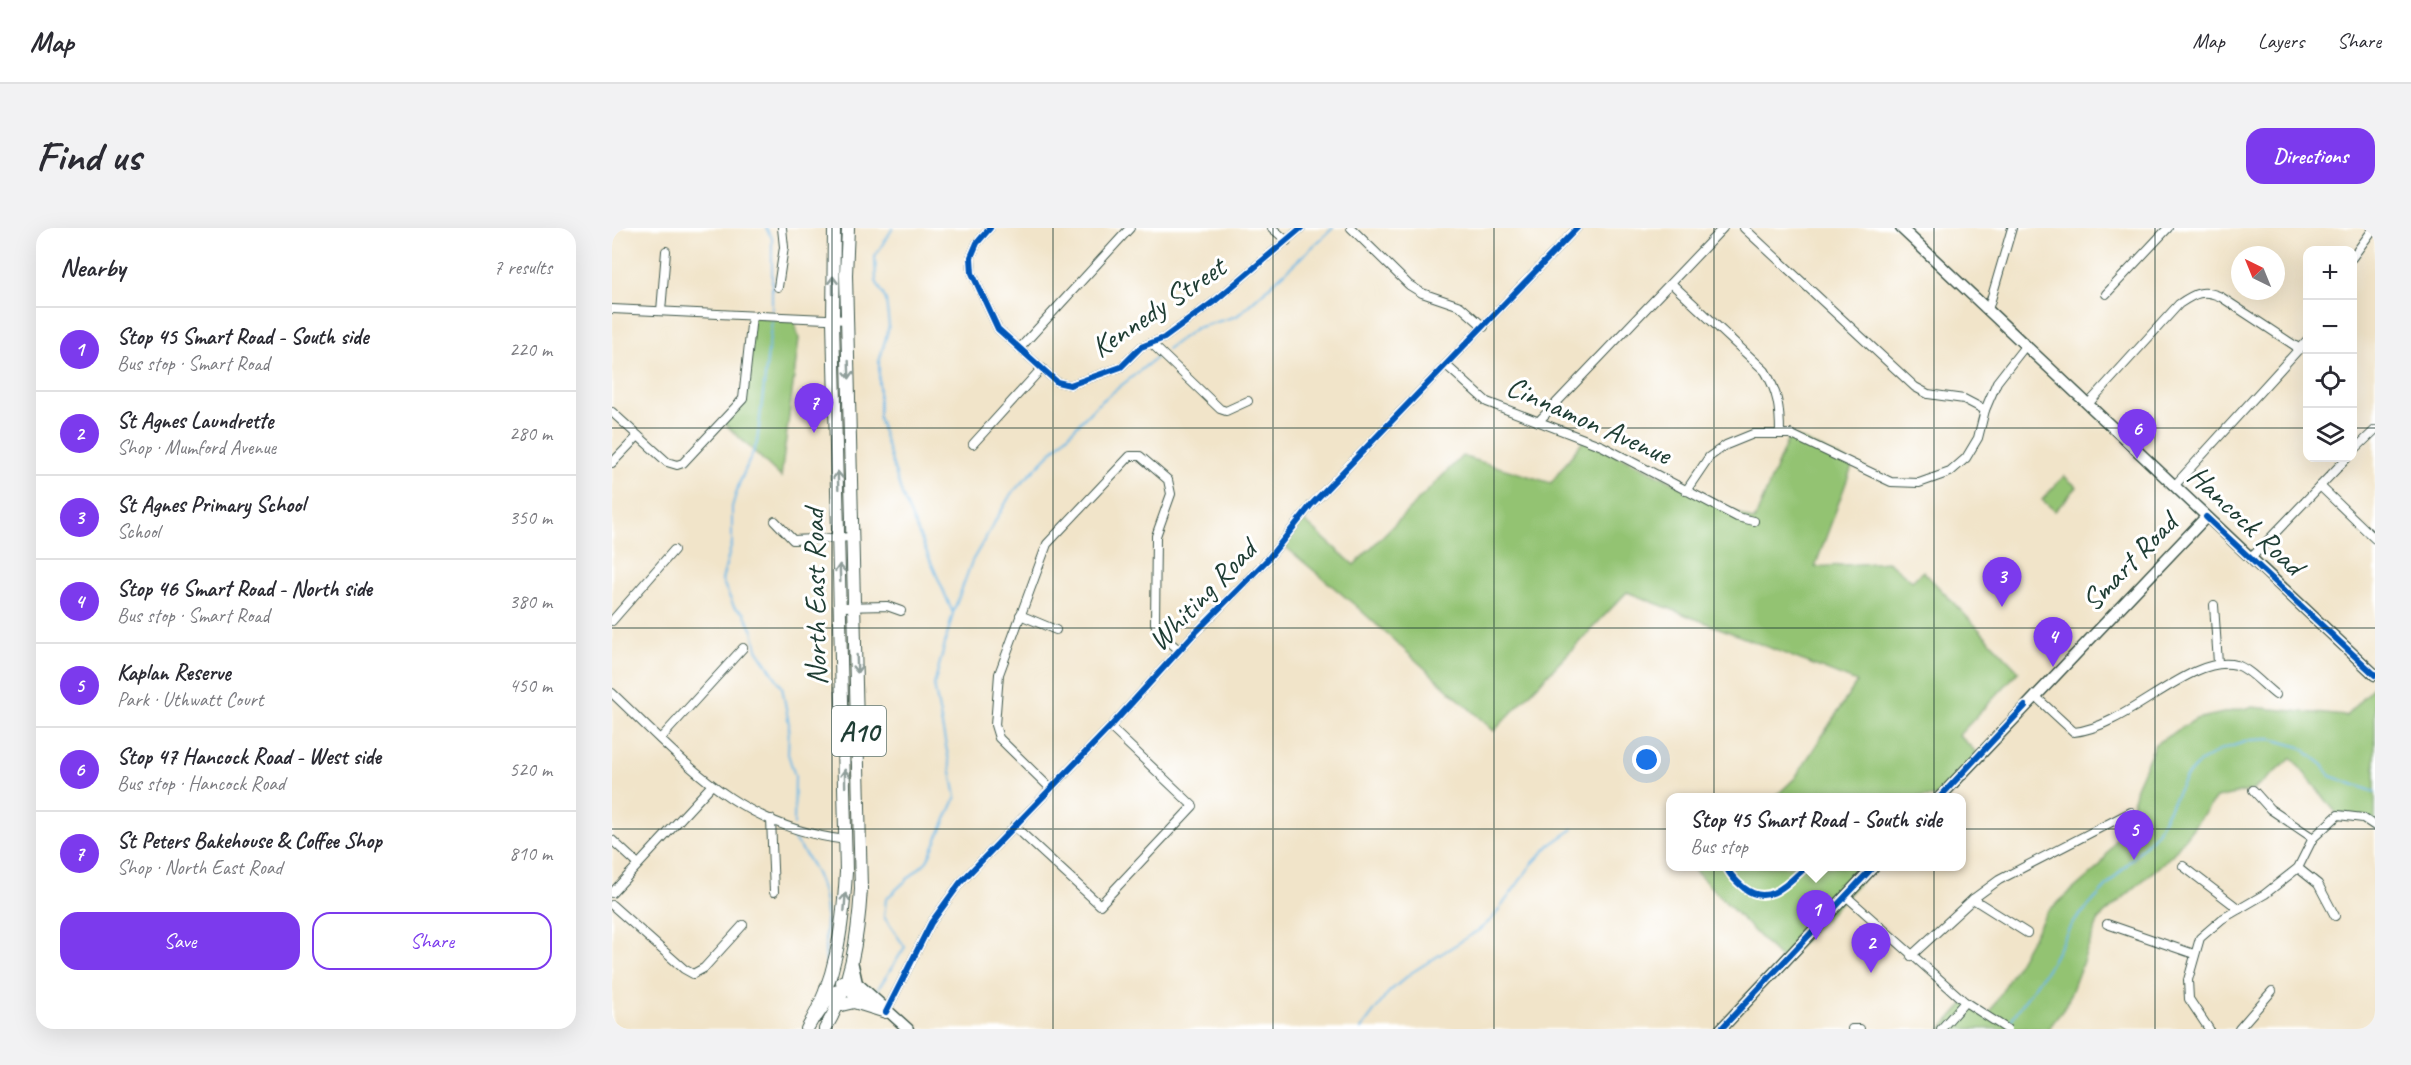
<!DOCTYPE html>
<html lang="en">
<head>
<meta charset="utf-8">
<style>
  body { margin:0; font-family:Caveat,sans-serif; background:#f2f2f3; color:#2b2b33 }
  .controls { position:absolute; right:18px; top:18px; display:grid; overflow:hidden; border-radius:12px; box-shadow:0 6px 24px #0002 }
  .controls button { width:54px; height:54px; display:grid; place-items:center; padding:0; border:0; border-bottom:2px solid #e1e1e2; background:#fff; color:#2b2b33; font:30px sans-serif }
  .compass { position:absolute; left:1619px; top:18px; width:54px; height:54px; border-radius:50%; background:#fff; box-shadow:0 6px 24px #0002; rotate:317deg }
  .you { position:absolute; left:1035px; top:532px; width:21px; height:21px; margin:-15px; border:4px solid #fff; border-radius:50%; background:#1a73e8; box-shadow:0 0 0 9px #1a73e833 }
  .badge { display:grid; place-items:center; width:39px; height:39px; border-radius:50%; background:#7c3aed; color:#fff; font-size:20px; font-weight:700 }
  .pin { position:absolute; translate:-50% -50px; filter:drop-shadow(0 2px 3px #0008) }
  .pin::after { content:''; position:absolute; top:32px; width:21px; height:18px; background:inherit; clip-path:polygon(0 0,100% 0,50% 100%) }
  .popup { position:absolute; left:1054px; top:565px; width:300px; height:78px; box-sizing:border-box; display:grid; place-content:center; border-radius:12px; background:#fff; filter:drop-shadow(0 2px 4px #0005); font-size:20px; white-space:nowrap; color:#7c7c81 }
  .popup b { font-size:22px; color:#2b2b33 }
  .popup::after { content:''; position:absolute; left:50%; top:100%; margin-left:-12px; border:12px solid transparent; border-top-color:#fff }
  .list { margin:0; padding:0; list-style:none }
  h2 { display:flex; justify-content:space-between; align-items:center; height:78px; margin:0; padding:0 24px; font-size:26px }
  h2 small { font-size:20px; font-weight:400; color:#7c7c81 }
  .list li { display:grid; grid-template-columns:39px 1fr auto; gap:18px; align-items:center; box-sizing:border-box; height:84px; padding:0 24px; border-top:2px solid #e1e1e2 }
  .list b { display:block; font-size:22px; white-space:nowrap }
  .list p { margin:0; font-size:20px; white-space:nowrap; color:#7c7c81 }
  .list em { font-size:20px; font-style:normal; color:#7c7c81 }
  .actions { display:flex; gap:12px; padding:18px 24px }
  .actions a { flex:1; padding:14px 0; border:2px solid #7c3aed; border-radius:18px; text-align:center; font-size:21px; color:#7c3aed }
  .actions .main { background:#7c3aed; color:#fff }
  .icon { flex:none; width:33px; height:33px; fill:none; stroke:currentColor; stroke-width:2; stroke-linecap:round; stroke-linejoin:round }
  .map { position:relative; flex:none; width:1763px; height:801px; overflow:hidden; border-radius:18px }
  header { display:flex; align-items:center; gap:36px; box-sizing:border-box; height:84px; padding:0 30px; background:#fff; border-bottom:2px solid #e1e1e2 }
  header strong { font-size:28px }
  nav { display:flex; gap:33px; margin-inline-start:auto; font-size:21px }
  .intro { display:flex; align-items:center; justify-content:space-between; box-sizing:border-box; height:144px; padding:0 36px }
  h1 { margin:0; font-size:42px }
  .button { padding:15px 27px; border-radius:18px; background:#7c3aed; color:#fff; font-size:21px; font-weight:700 }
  main { display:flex; gap:36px; padding:0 36px }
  aside { flex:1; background:#fff; border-radius:18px; box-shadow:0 6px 24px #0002 }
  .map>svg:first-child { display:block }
  .green { fill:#93c372; stroke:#598053; stroke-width:1.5 }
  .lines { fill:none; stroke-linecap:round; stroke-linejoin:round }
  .stream { stroke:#6db8e6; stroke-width:2 }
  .street-casing { stroke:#3e564a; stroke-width:10 }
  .secondary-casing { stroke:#3e564a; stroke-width:13 }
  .primary-casing { stroke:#3e564a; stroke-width:14 }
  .street { stroke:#fff; stroke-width:8 }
  .secondary { stroke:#fff; stroke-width:10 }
  .primary { stroke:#fff; stroke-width:12 }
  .cycleway-casing { stroke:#fff; stroke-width:10 }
  .cycleway { stroke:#0057b8; stroke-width:6 }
  .oneway { stroke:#8f9e9a }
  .grid { fill:none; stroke:#1f3d34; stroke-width:1.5; stroke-opacity:0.55 }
  .labels { text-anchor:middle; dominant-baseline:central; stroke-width:6; stroke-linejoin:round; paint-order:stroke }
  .shield { fill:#fff; stroke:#627771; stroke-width:1.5 }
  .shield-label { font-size:28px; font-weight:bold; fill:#1f3d34 }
  .street-label { font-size:30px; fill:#1f3d34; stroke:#fff }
</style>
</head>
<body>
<header>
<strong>Map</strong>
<nav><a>Map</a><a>Layers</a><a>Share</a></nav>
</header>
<div class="intro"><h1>Find us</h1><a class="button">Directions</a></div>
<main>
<aside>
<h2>Nearby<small>7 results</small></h2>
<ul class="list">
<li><span class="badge">1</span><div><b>Stop 45 Smart Road - South side</b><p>Bus stop · Smart Road</p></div><em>220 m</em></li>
<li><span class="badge">2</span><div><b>St Agnes Laundrette</b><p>Shop · Mumford Avenue</p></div><em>280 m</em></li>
<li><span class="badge">3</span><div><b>St Agnes Primary School</b><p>School</p></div><em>350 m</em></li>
<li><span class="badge">4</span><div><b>Stop 46 Smart Road - North side</b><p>Bus stop · Smart Road</p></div><em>380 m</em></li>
<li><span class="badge">5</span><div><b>Kaplan Reserve</b><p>Park · Uthwatt Court</p></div><em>450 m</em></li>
<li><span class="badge">6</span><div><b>Stop 47 Hancock Road - West side</b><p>Bus stop · Hancock Road</p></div><em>520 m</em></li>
<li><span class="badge">7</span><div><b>St Peters Bakehouse &amp; Coffee Shop</b><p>Shop · North East Road</p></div><em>810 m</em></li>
</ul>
<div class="actions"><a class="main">Save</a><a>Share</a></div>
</aside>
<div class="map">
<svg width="1763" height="801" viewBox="0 0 1763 801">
  <rect width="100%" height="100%" fill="#fff"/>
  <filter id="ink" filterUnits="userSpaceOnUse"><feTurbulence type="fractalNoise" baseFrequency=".0167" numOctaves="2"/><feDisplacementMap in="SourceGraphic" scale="12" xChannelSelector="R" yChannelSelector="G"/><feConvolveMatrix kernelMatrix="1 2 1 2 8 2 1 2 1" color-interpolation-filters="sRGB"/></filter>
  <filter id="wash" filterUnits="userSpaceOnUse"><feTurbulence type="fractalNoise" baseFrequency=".008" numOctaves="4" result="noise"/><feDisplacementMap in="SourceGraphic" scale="24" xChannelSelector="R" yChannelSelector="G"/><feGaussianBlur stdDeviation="1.35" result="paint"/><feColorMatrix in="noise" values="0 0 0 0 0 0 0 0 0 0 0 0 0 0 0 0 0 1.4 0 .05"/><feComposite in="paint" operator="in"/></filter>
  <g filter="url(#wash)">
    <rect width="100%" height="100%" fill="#f1e4c9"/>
    <g class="green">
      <path d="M140 88 182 91 187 111 169 249 110 193 131 171Z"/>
      <path d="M1178 206 1241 236 1203 339 1277 334 1300 353 1311 343 1407 443 1347 507 1367 527 1327 569H1163L1183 550 1245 454 1015 364 882 503 744 378 669 315 689 290 742 337 850 228 939 255 972 211 1142 293Z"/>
      <path d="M1452 248 1465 259 1443 283 1430 272Z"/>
      <path d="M1763 457V598L1751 590 1726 587 1680 530 1641 562 1604 570 1560 627 1487 691 1454 778 1436 801H1329L1353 774 1376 788 1435 684 1488 638 1519 584 1524 559 1543 516 1584 491 1639 479 1734 488Z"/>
      <path d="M1085 638 1262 639 1172 734 1082 642Z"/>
    </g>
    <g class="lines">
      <g class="stream">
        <path d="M154 0 160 10V85"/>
        <path d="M281 0 263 28 264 53 274 72 277 98 267 134V191L290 267 341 385"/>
        <path d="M160 91 145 215 127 256 120 279V315L110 352 122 379 132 385 141 403 145 421 170 459 177 496 176 526 183 548 182 597"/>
        <path d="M555 121 584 100 625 88 721 0"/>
        <path d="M181 603 180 609C200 633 214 658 214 691 214 707 211 722 215 738"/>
        <path d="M264 764 293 719 272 689 274 671 315 633 344 569 322 457 341 385 360 333 399 266 486 176 545 129"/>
        <path d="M1397 795 1439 735 1459 697 1545 604 1573 550 1587 535 1608 522 1639 512 1659 511 1688 519 1711 537 1718 548 1763 564"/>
        <path d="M749 801 777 764 799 745 867 702 881 690 920 636 938 617 961 601"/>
      </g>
    </g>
  </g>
  <g filter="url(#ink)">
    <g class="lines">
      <g class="street-casing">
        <g id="street">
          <path d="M378 0 365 15 359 29 360 45 386 101 445 154 458 157 509 139 529 119 552 110 604 72 689 0"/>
          <path d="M660 0 675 13"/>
          <path d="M739 0 797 57 810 65 848 78 872 99"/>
          <path d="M1132 0 1303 159 1316 166 1352 171 1373 182"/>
          <path d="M1740 30 1762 0"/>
          <path d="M1059 55 1153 143C1166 164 1168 181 1168 206"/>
          <path d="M166 59 172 19 170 0"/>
          <path d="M1494 66 1556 0"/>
          <path d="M0 81 236 92"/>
          <path d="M1376 82 1400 0"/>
          <path d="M49 83 54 23"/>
          <path d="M539 115 608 181 614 183 636 173"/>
          <path d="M408 120 518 0"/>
          <path d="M834 137 875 174 990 218 1125 289 1142 293"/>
          <path d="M1477 175 1567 76C1583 65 1591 61 1609 69L1688 121"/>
          <path d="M0 184 55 234 65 237 71 235 131 171 140 88"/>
          <path d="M926 194 1111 0"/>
          <path d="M361 216 430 140"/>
          <path d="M1740 224 1763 202"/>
          <path d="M0 235 26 208"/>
          <path d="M1562 258 1696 111"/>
          <path d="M1708 258 1763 311"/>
          <path d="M1074 263 1097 229 1114 217 1141 206H1178L1279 254 1307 255 1338 244 1354 230 1366 210 1373 182 1385 154 1414 117"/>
          <path d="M163 293 181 312 242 309"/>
          <path d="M1639 330 1735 230"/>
          <path d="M1602 377 1606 435"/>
          <path d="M229 379 275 378 289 383"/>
          <path d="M408 387 444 402"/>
          <path d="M0 393 62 322"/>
          <path d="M0 465C74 535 126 599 234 612"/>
          <path d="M1423 468 1462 504C1516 499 1579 425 1624 437 1637 440 1653 459 1664 467"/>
          <path d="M48 511 131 420"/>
          <path d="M437 559 387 510 383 497 387 446 435 316 518 228H528L556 252 559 266 544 308 543 395 546 404 567 422"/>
          <path d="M1641 562 1658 581 1701 610"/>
          <path d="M159 591 162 664"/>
          <path d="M402 598 488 677 581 578 498 499"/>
          <path d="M0 612 26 636"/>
          <path d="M1571 638 1627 681"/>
          <path d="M1686 640 1706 656 1723 688"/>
          <path d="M0 665 99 558"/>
          <path d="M1234 668 1353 774 1395 801"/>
          <path d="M1361 671 1415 705"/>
          <path d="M0 677 72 741 81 746 92 740 131 697"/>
          <path d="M1495 696 1582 726"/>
          <path d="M1299 728 1361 671 1387 652 1519 584"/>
          <path d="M274 784 319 695 348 655 498 499 581 407 656 331 699 277 965 0"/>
          <path d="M1240 801H1248"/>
          <path d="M1329 801 1353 774"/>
          <path d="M1597 801 1577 771 1576 752 1588 710 1610 691 1653 666 1686 640 1701 610 1726 587 1751 590 1763 598"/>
          <path d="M1627 801 1660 763"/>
        </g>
      </g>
      <g class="secondary-casing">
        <g id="secondary">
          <path d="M1289 0 1763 447"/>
          <path d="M1327 570 1594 289"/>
          <path d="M241 737 245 755 296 801"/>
          <path d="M205 789 223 763 238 758"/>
          <path d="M1109 801 1262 638"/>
        </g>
      </g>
      <g class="primary-casing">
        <g id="primary">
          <path d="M230 754 233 759 261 780"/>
          <path d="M225 778 242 774 274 784"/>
          <path d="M195 801C224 753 231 699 234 644L221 92 222 0"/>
          <path d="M213 801C239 758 246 710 249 661L234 47 236 0"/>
        </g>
      </g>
      <use href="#street" class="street"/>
      <use href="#secondary" class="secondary"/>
      <use href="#primary" class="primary"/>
      <g class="cycleway-casing">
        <g id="cycleway">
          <path d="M378 0 365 15 359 29 360 45 386 101 445 154 458 157 509 139 529 119 552 110 604 72 689 0"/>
          <path d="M1594 289 1763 447"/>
          <path d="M1327 570 1413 478"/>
          <path d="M1114 638C1117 647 1125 654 1132 660 1157 679 1176 655 1195 638"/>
          <path d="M274 784 319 695 348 655 498 499 581 407 656 331 699 277 965 0"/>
          <path d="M1109 801 1262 638"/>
        </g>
      </g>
      <use href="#cycleway" class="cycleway"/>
    </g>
    <defs><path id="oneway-shaft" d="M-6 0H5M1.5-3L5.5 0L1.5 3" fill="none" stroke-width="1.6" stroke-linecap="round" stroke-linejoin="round" transform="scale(1.5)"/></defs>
    <g class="oneway">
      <use href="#oneway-shaft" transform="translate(221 57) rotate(-90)"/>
      <use href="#oneway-shaft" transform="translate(237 142) rotate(88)"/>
      <use href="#oneway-shaft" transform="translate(226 252) rotate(-92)"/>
      <use href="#oneway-shaft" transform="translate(228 345) rotate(-92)"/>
      <use href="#oneway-shaft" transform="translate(245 436) rotate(88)"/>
      <use href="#oneway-shaft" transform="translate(233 550) rotate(-91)"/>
      <use href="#oneway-shaft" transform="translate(233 674) rotate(-86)"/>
    </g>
  </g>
  <path class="grid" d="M220 0V801M441 0V801M661 0V801M882 0V801M1102 0V801M1322 0V801M1543 0V801M0 200H1696M1740 200H1763M0 400H1763M0 601H1763"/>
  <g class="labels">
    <rect class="shield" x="220" y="478" width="54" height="50" rx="4.5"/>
    <g class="shield-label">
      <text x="247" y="503">A10</text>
    </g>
    <g class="street-label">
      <text transform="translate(546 79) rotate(-34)">Kennedy Street</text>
      <text transform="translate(977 192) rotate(24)">Cinnamon Avenue</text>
      <text transform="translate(1634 292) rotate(43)">Hancock Road</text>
      <text transform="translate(1517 334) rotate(-46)">Smart Road</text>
      <text transform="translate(590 367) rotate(-46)">Whiting Road</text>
      <text transform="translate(203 369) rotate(-91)">North East Road</text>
    </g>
  </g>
</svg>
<div class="controls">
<button>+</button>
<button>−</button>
<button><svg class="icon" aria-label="locate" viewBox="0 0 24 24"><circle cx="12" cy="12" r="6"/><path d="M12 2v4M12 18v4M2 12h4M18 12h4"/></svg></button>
<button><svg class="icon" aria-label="layers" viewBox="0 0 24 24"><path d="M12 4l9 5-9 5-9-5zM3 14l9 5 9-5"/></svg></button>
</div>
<svg class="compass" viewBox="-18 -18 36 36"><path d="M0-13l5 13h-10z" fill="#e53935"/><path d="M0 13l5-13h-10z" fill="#7c7c81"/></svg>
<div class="you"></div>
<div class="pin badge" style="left:1204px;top:712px">1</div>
<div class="popup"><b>Stop 45 Smart Road - South side</b>Bus stop</div>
<div class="pin badge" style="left:1259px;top:745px">2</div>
<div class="pin badge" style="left:1390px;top:379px">3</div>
<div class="pin badge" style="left:1441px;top:439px">4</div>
<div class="pin badge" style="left:1522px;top:632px">5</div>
<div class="pin badge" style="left:1525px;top:231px">6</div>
<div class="pin badge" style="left:202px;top:205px">7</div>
</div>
</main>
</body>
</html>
